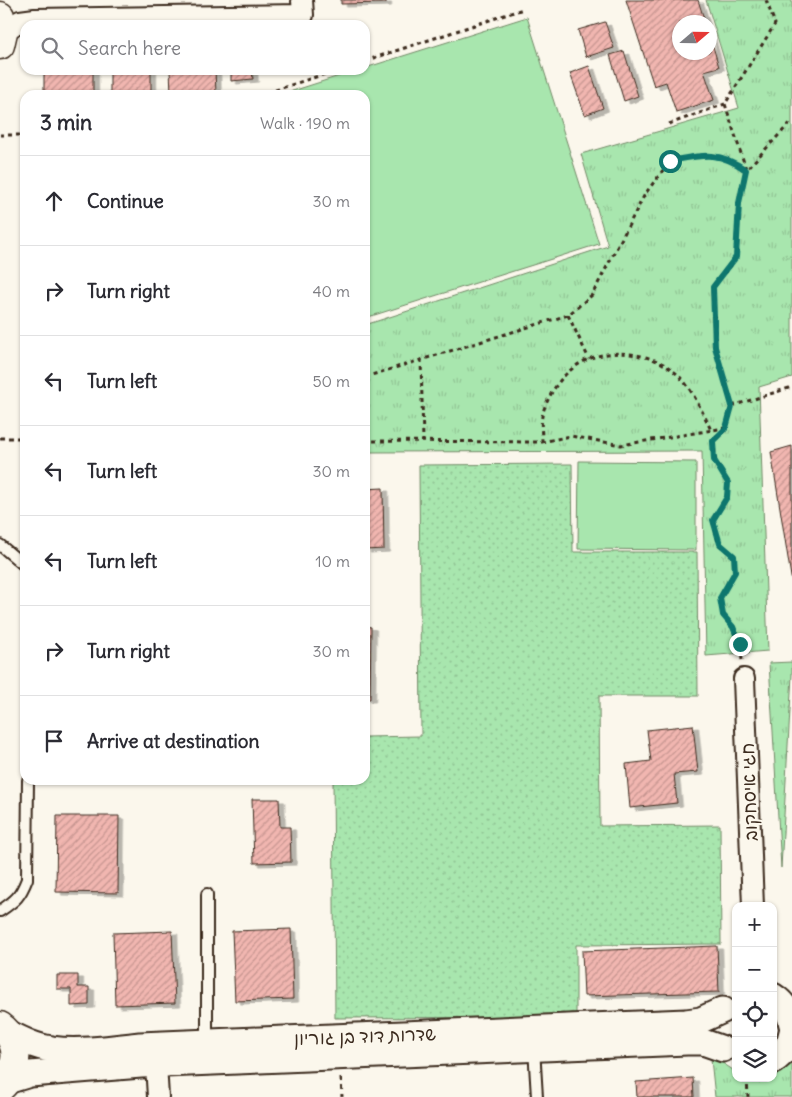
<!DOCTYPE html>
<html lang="en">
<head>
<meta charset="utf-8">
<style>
  body { margin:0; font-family:Delius,"Playpen Sans Hebrew",sans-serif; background:#f7f7f7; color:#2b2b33 }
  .controls { position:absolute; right:15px; bottom:15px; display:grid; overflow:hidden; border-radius:10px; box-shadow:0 1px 4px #0004 }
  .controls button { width:45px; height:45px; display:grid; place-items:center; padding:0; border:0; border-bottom:1px solid #e1e1e2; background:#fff; color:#2b2b33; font:25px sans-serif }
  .compass { position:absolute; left:672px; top:15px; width:45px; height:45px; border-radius:50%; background:#fff; box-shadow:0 1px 4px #0004; rotate:70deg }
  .stop { position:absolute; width:15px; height:15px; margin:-11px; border:4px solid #0f766e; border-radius:50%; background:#fff }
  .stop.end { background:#0f766e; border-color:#fff; box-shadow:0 1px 5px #0008 }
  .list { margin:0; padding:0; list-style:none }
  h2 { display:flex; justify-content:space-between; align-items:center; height:65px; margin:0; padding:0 20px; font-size:21px }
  h2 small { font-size:16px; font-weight:400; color:#7c7c81 }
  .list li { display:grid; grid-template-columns:32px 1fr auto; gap:15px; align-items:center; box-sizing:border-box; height:90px; padding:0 20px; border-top:1px solid #e1e1e2 }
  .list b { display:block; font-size:19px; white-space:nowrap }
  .list em { font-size:16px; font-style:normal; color:#7c7c81 }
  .icon { flex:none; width:28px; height:28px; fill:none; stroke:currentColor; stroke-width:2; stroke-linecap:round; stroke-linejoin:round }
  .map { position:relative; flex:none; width:792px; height:1097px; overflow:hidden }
  .search { position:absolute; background:#fff; box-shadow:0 1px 4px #0004; left:20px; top:20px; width:350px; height:55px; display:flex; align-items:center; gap:12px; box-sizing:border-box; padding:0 18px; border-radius:15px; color:#7c7c81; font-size:19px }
  .panel { position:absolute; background:#fff; box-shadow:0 1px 4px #0004; left:20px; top:90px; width:350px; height:695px; border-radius:15px }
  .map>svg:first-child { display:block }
  .grass { fill:url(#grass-dots); stroke:#728866 }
  .park { fill:url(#park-tufts); stroke:#728866 }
  .garden { fill:#a8e6ae; stroke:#728866 }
  .building { fill:url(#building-hatch); stroke:#3b2a1e; filter:url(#shadow) }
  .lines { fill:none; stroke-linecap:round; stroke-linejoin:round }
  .service-casing { stroke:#3b2a1e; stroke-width:14 }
  .minor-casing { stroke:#3b2a1e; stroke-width:24 }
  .tertiary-casing { stroke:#3b2a1e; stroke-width:29 }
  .secondary-casing { stroke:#3b2a1e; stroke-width:31 }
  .path { stroke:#3b2a1e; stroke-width:3; stroke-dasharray:4 4; stroke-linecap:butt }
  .service { stroke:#fbf7ec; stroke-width:10 }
  .minor { stroke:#fbf7ec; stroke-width:20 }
  .tertiary { stroke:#fbf7ec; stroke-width:25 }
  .secondary { stroke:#fbf7ec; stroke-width:28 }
  .route { stroke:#0f766e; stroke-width:6 }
  .labels { text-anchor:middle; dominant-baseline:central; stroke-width:4; stroke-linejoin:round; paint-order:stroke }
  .street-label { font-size:18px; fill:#3b2a1e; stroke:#fbf7ec }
</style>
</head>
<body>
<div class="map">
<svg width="792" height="1097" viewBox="0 0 792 1097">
  <defs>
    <pattern id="grass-dots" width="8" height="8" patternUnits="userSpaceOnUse" patternTransform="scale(1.25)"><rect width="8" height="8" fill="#a8e6ae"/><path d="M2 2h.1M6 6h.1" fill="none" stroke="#92c595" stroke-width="1.8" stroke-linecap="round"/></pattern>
    <pattern id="park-tufts" width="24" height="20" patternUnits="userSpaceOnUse" patternTransform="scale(1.25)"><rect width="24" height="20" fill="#a8e6ae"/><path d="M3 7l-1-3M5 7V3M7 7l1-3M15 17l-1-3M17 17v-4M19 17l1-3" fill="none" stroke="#92c595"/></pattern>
    <pattern id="building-hatch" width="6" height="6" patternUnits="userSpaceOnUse" patternTransform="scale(1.25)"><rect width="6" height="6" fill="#f1b6b0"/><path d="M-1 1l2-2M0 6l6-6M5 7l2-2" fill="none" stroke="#c4948f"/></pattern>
    <filter id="shadow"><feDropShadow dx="5.5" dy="3" stdDeviation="0" flood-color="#0004"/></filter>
  </defs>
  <rect width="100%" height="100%" fill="#fbf7ec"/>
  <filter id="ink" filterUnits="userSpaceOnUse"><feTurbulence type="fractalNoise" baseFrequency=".02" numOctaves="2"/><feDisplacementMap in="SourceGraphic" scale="10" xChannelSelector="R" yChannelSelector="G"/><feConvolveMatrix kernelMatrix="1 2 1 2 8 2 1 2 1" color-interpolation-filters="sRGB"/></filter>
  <g filter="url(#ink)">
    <path class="grass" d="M572 464 573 552H697L698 696H599L600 826 720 825 721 944 576 945V1017L335 1018 333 780H365V737L421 736 419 465Z"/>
    <g class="park">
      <path d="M706 0H792V377L759 387 768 651 706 656 702 451 365 452V325L608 246 581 154 739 108Z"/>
      <path d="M792 662V675L781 868 769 663Z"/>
      <path d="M711 1059 718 1060 736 1072V1078H773V1071L792 1059V1097H715Z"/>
    </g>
    <g class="garden">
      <path d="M527 17 599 244 365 318V95H280L358 70H365V68Z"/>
      <path d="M579 461 696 462V550L578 549Z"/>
    </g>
    <g class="building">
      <path d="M341 0H386V3L341 4Z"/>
      <path d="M626 0H698L705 22H680V52H710V36L719 67 704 71 714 100 676 112 666 82 654 86Z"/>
      <path d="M605 22 614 48 586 57 578 30Z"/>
      <path d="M624 51 638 96 624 101 610 55Z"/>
      <path d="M589 66 603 108 585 115 570 73Z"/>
      <rect x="44" y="70" width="49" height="25"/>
      <rect x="110" y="70" width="41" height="25"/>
      <path d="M170 70H215L216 93H171Z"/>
      <path d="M231 70H252L253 79 231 81Z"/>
      <path d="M792 446V583L771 452Z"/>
      <path d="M383 488 384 549 365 550V489Z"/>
      <path d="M365 626 371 627 370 699H365Z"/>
      <path d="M693 725 698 772 674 774 677 803 630 808 626 764 651 761 647 730Z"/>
      <path d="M252 799H279L280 827H290L291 862 254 863Z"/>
      <path d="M57 816H119L118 893 56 892Z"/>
      <path d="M291 929 293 999 235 1001 232 931Z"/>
      <path d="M172 931 175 1003 115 1005 113 933Z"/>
      <path d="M717 946 719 992 584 996 582 951Z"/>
      <path d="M57 975H78V987H89V1005L71 1006V989H57Z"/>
      <path d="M693 1078 694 1097H637L636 1082Z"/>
    </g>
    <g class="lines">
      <g class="service-casing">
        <g id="service">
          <path d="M0 545 25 566"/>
          <path d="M0 911C16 900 20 897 27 879L28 780"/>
          <path d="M207 1042V894"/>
          <path d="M534 1048 537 1097"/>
        </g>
      </g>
      <g class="minor-casing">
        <g id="minor">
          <path d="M3 32 20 21 35 19 303 15 302 0"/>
          <path d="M744 679 753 906"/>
          <path d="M156 1064 158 1097"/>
        </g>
      </g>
      <g class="tertiary-casing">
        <g id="tertiary">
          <path d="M773 996C784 1003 790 1013 792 1025"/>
          <path d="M8 1033C22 1040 36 1047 52 1049 78 1053 113 1048 140 1045L686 1022 701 1020 723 1010"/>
          <path d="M773 1061C784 1054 790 1045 792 1032"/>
          <path d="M7 1081 30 1074 141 1065 687 1042H703L723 1049"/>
        </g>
      </g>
      <g class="secondary-casing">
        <g id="secondary">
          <path d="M0 16 3 32 0 45"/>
          <path d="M0 1026C22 1042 19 1071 0 1088"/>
        </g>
      </g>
      <g class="path">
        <path d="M365 61 523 9"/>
        <path d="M260 95 337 70"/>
        <path d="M669 124 725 104"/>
        <path d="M0 135H25"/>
        <path d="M746 169 725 104 775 24 766 0"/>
        <path d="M568 315 589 359"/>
        <path d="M421 359 423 441"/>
        <path d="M365 377 568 315 592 295 645 194 670 161C702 155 718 150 746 170"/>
        <path d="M732 406 792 387"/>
        <path d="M0 438H25"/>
        <path d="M365 441 542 442 571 436 621 445 725 428"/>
        <path d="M542 442C542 433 540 421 543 412 557 372 587 349 630 354 645 356 660 360 672 370 690 383 702 411 711 430"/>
        <path d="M742 660 740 644 733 627 723 615 720 598 735 572 734 556 719 544 713 520 727 497 728 483 715 460 713 441 726 428 732 406 715 347 713 287 736 257 739 203 746 170 792 121"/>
        <path d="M341 1078 342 1097"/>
        <path d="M747 1078 748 1097"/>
      </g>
      <use href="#service" class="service"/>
      <use href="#minor" class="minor"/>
      <use href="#tertiary" class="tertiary"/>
      <use href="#secondary" class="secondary"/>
    </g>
  </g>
  <g class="lines" filter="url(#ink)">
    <path class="route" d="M670 161C702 155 718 150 746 170L739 203 736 257 713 287 715 347 732 406 726 428 713 441 714 460 728 483 727 497 713 520 720 544 734 556 735 572 720 598 723 615 733 627 740 644"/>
  </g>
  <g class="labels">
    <g class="street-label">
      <text transform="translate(749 792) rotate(-92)">חגי איסחקוב</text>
      <text transform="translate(365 1036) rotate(-2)">שדרות דוד בן גוריון</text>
    </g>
  </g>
</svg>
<div class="controls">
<button>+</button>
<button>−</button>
<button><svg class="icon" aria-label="locate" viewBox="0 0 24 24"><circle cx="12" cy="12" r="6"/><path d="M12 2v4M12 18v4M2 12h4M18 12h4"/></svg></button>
<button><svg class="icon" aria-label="layers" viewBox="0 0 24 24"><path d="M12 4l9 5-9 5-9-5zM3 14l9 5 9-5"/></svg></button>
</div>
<svg class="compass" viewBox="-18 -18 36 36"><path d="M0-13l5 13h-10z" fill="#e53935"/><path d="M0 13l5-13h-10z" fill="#7c7c81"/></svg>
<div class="stop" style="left:670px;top:161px"></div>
<div class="stop end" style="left:740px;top:644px"></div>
<div class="search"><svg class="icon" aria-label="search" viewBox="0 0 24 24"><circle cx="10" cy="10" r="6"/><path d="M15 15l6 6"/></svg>Search here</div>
<section class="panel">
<h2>3 min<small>Walk · 190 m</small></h2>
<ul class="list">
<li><svg class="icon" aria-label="ahead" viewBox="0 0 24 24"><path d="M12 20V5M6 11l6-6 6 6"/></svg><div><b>Continue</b></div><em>30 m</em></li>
<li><svg class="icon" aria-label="right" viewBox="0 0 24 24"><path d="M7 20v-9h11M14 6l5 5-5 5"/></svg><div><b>Turn right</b></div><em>40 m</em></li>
<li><svg class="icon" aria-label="left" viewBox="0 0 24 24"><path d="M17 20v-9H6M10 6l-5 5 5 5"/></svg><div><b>Turn left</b></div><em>50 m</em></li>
<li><svg class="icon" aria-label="left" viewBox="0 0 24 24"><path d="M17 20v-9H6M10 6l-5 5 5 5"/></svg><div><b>Turn left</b></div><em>30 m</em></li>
<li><svg class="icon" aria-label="left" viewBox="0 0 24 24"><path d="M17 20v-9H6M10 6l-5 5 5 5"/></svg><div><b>Turn left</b></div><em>10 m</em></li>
<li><svg class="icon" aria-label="right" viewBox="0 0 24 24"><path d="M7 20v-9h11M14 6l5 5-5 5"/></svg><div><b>Turn right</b></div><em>30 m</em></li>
<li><svg class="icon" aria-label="arrive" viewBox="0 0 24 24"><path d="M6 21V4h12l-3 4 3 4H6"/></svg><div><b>Arrive at destination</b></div></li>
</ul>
</section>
</div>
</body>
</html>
